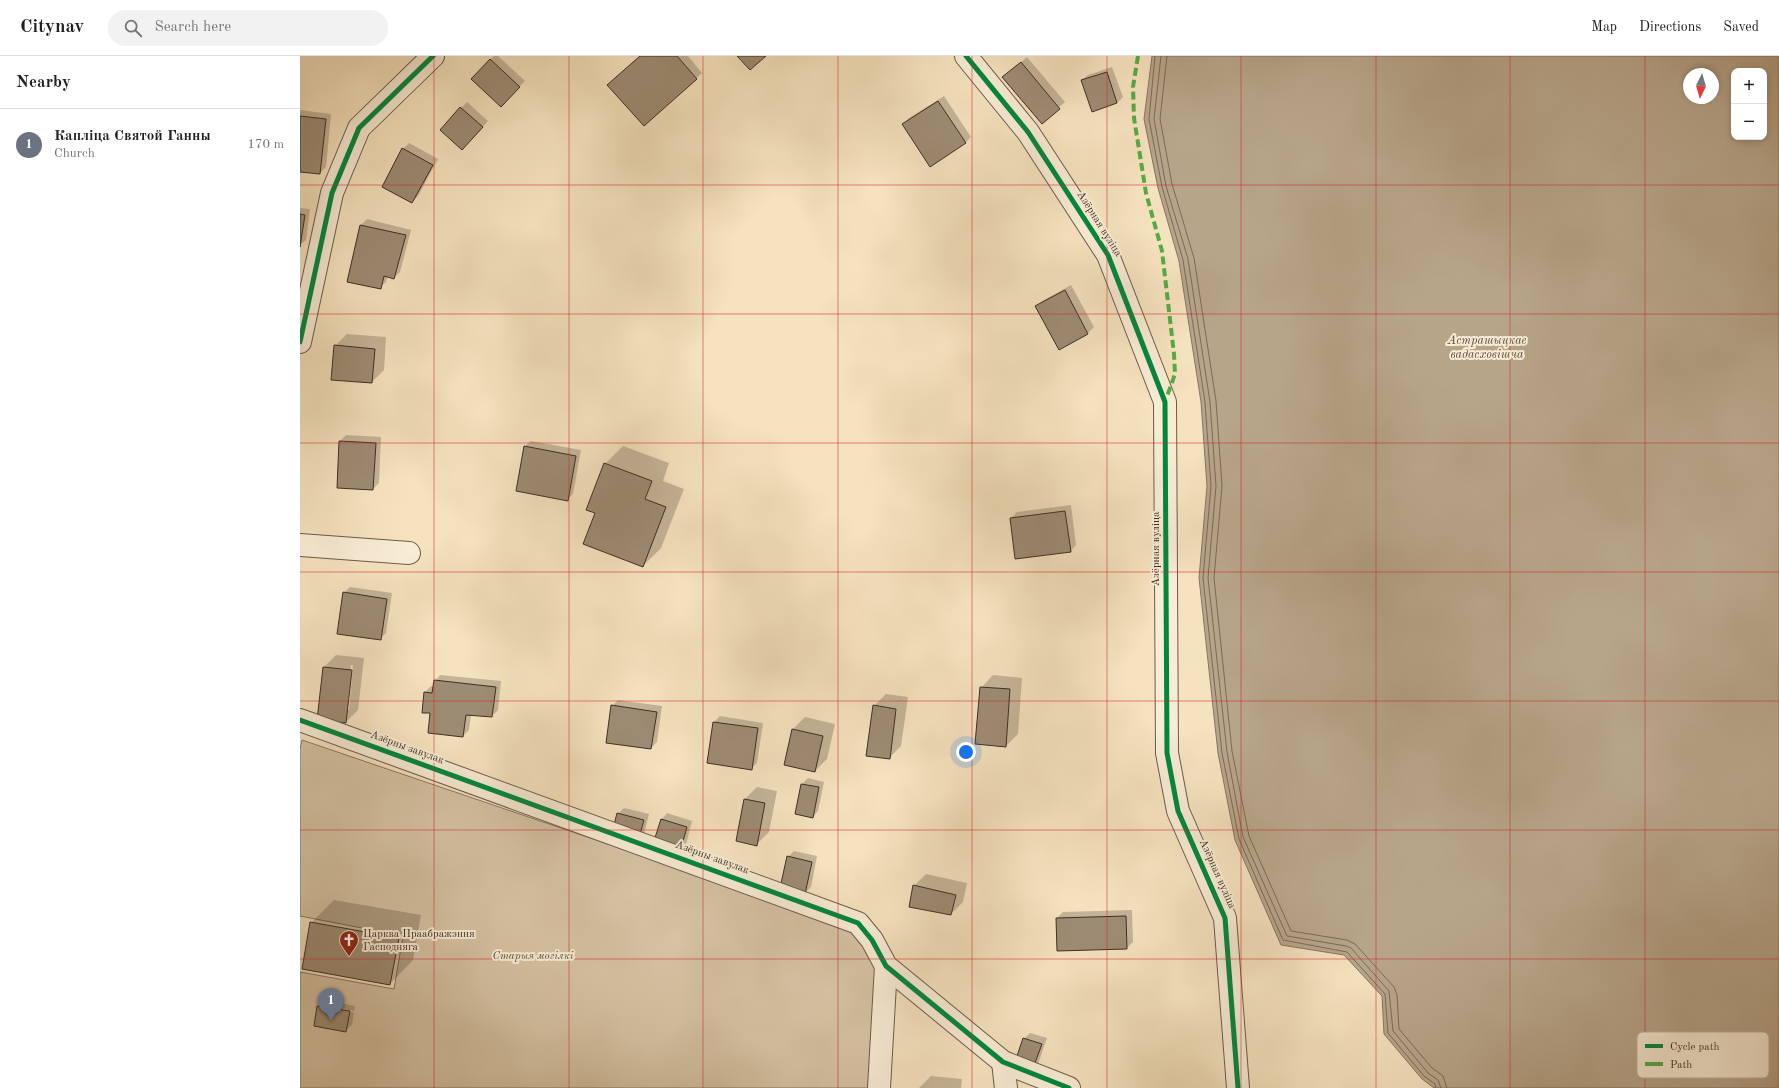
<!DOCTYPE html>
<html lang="en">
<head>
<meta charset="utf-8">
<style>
  body { margin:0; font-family:"Old Standard TT",serif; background:#f2f2f2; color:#202124 }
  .controls { position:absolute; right:12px; top:12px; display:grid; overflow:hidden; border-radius:8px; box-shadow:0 2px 6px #0003 }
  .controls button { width:36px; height:36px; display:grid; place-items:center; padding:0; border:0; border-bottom:1px solid #e0e0e0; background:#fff; color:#202124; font:20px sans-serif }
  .compass { position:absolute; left:1383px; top:12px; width:36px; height:36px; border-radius:50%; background:#fff; box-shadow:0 2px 6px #0003; rotate:185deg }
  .you { position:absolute; left:666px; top:696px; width:14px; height:14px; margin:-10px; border:3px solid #fff; border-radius:50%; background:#1a73e8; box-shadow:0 0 0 6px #1a73e833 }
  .badge { display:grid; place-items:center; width:26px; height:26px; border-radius:50%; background:#ea580c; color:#fff; font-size:13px; font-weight:700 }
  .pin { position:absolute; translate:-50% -33px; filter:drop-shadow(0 1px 2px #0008) }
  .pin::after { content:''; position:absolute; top:21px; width:14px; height:12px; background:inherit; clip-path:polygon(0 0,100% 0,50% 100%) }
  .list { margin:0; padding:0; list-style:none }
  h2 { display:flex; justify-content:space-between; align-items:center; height:52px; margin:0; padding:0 16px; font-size:17px }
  h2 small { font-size:13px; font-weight:400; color:#757577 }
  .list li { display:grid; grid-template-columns:26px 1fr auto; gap:12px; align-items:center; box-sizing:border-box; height:72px; padding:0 16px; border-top:1px solid #e0e0e0 }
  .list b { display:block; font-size:15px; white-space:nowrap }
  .list p { margin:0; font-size:13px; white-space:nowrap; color:#757577 }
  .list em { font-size:13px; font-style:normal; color:#757577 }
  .icon { flex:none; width:22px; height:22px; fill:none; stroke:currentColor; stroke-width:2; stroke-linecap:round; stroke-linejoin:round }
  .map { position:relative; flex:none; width:1479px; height:1032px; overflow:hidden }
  header { display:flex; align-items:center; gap:24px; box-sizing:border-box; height:56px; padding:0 20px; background:#fff; border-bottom:1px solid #e0e0e0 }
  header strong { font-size:19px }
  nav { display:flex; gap:22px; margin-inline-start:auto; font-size:14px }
  .search { width:280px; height:36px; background:#f2f2f2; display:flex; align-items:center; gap:10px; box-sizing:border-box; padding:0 14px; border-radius:22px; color:#757577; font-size:15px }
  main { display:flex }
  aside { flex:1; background:#fff }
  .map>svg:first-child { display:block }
  .green { fill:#d6c3a4; stroke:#8a7864 }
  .water { fill:#b7a58a; stroke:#877561; fill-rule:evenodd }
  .shadow { fill:#0003; fill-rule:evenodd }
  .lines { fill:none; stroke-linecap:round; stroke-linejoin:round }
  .shore { stroke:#7a6a57; stroke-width:1 }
  .building { fill:#9d8c74; stroke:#3e2e24 }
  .minor-casing { stroke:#6c5b4a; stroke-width:24 }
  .minor { stroke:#f8ecd5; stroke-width:22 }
  .quiet { stroke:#55ab44; stroke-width:4; stroke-dasharray:8 4; stroke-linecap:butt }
  .cycleway-casing { stroke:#f8ecd5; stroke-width:8 }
  .cycleway { stroke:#00873e; stroke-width:5 }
  .grid { fill:none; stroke:#d62828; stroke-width:1; stroke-opacity:0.55 }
  .labels { text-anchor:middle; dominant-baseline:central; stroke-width:4; stroke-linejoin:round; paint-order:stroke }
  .street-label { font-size:11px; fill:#3e2e24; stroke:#f8ecd5 }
  .poi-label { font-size:11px; fill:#3e2e24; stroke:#f8ecd5; text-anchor:start }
  .park-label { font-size:11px; font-style:italic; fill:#5c4c3e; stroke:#f8ecd5 }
  .water-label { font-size:12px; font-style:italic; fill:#5c4c3e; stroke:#f8ecd5 }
  .key { fill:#f8ecd5; stroke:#c0b3a0; stroke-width:1 }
  .key-label { font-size:11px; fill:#3e2e24 }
</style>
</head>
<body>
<header>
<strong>Citynav</strong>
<div class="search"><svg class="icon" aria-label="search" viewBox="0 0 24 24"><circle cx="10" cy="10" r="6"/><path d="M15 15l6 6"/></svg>Search here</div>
<nav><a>Map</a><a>Directions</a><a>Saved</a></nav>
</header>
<main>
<aside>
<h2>Nearby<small></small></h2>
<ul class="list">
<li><span class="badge" style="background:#6b7280">1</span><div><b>Капліца Святой Ганны</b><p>Church</p></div><em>170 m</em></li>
</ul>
</aside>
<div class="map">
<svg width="1479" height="1032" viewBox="0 0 1479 1032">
  <rect width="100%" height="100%" fill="#f5e2be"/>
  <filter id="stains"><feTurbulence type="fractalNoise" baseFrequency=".005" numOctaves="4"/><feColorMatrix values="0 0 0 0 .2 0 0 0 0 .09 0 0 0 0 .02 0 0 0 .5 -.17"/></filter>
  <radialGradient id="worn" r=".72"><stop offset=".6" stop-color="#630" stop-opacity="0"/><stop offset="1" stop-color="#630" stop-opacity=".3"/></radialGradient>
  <path class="green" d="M2 684 552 871 571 894 577 926 571 1032H0V916L94 933 103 880 0 860V693Z"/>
  <path class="water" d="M852 0H1479V1032H1134L1122 1023 1084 978 1082 940 1044 899 981 889 935 784 918 697 899 522 907 430 901 346 879 205 858 132 844 63ZM1434 15H1464V81H1434ZM1389 18H1413V42H1389Z"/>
  <g class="shadow">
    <path d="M194 0H198L225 25 201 50 172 23Z"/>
    <path d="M340 0H388L402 17 344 69Z"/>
    <path d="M727 1 765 46 742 67 709 16Z"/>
    <path d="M812 11 823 41 817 47 782 24 788 19Z"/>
    <path d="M644 40 671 81 665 87 603 68 609 62Z"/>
    <path d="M167 46 188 65 168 87 161 52Z"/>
    <path d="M0 54 31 58 26 111 20 117 0 115Z"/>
    <path d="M109 87 138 103 118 140 112 146 103 93Z"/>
    <path d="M0 152 10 153 6 184 0 189Z"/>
    <path d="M67 163 111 174 100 216 94 222 88 220 86 226 80 231 61 169Z"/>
    <path d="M771 229 794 271 788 277 759 292 737 251 742 245Z"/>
    <path d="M47 278 86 281 84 314 72 326 35 290Z"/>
    <path d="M46 379 81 381 79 427 73 433 40 385Z"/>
    <path d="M231 385 281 394 273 438 267 444 225 390Z"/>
    <path d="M323 390 369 407 363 425 384 433 361 492 343 510 296 457 305 408Z"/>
    <path d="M771 449 776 489 771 495 711 462 717 456Z"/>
    <path d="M50 531 92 537 86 577 80 583 44 537Z"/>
    <path d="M36 599 64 602 58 654 46 666 24 611ZM51 609H53L49 654H47Z"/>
    <path d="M140 619 201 625 198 654 192 660 171 658 169 674 163 680 131 656 125 636 131 630 134 631 135 625Z"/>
    <path d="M693 619 722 622 718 678 706 690 681 632Z"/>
    <path d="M586 638 608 641 601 690 589 702 574 650Z"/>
    <path d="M318 644 362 650 357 686 351 692 312 650Z"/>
    <path d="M420 660 463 667 457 707 451 713 408 706 414 666Z"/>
    <path d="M505 661 535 668 527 703 515 715 493 673Z"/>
    <path d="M508 722 524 726 518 755 513 761 502 728Z"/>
    <path d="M457 731 477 735 469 776 457 788 445 743Z"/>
    <path d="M324 752 349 758 343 782 318 758Z"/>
    <path d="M367 757 392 765 385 792 379 798 362 763Z"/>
    <path d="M494 795 517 800 511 831 505 837 488 801Z"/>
    <path d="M626 818 667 827 663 846 651 858 614 830Z"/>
    <path d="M34 844 121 859 113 904 90 928 11 867Z"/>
    <path d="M832 854 833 886 827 892 758 894 757 862 763 856Z"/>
    <path d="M24 944 55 950 54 955 21 949V951L54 957 52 969 46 974 15 969 18 950Z"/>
    <path d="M730 977 747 982 738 1008 732 1014 724 983Z"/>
    <path d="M631 1020 662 1023 661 1032H619Z"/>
  </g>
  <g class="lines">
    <g class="shore">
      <path d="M855 0 849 63 862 131 883 204 905 346 911 430 903 522 922 697 939 783 983 884 1047 896 1085 938 1088 977 1124 1020 1135 1028 1136 1032"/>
      <path d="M861 0 854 63 866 130 888 203 910 346 916 430 908 522 927 696 943 781 987 880 1046 890 1051 892 1089 935 1093 975 1128 1017 1138 1024 1141 1032"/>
      <path d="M867 0 860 63 872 128 894 202 916 345 922 430 914 522 932 695 949 780 991 875 1047 884 1055 888 1094 931 1097 939 1099 973 1132 1012 1143 1020 1147 1032"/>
    </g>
  </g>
  <g class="building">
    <path d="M340 0H377L397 23 344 70 307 29Z"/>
    <path d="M437 0H466L450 14Z"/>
    <path d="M190 3 220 31 201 51 171 23Z"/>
    <path d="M721 6 760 53 742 68 702 21Z"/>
    <path d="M807 16 817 47 792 56 781 24Z"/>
    <path d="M638 45 666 87 630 111 602 68Z"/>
    <path d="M160 51 183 71 162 94 140 74Z"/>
    <path d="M0 60 26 63 20 118 0 116Z"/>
    <path d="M102 92 133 109 112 147 82 131Z"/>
    <path d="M0 158 5 159 0 191Z"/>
    <path d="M60 169 106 179 94 223 84 220 81 233 47 226Z"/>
    <path d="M765 234 788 278 759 294 735 250Z"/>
    <path d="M34 289 75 293 72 327 31 324Z"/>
    <path d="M39 385 76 387 73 434 37 432Z"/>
    <path d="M224 390 276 400 268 445 216 435Z"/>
    <path d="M304 407 352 425 345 443 366 451 343 511 283 488 295 457 286 454Z"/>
    <path d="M765 455 771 496 715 503 710 462Z"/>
    <path d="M43 536 87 543 81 584 37 578Z"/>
    <path d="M23 611 52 614 46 667 17 664Z"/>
    <path d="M134 624 196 631 192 661 166 659 163 681 128 677 130 657H122L124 636 132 637Z"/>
    <path d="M680 631 710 633 706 691 675 688Z"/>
    <path d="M311 649 357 656 351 693 306 687Z"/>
    <path d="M573 649 596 653 590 703 566 700Z"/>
    <path d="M413 666 458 672 452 714 407 707Z"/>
    <path d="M492 673 523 680 515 716 484 709Z"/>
    <path d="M501 728 519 731 513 762 495 758Z"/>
    <path d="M444 743 465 747 457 790 436 785Z"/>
    <path d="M317 757 344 764 337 789 311 781Z"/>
    <path d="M361 763 387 771 379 799 352 791Z"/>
    <path d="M487 800 512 806 505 838 480 832Z"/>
    <path d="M613 829 656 839 651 859 609 851Z"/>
    <path d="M826 860 827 893 757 895 756 862Z"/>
    <path d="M10 866 99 882 90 929 2 913Z"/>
    <path d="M17 950 50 955 46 976 14 970Z"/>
    <path d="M723 982 742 988 732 1015 714 1009Z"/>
  </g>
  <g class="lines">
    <g class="minor-casing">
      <g id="minor">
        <path d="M666 0 728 76 808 199 865 346 867 697 878 755 925 862 938 1032"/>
        <path d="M0 286 32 137 59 72 133 0"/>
        <path d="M0 489 109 497"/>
        <path d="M0 664 558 867 572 884 586 910 703 1006 769 1032"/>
        <path d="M703 1006 706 1032"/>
        <path d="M579 1032 586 910"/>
      </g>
    </g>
    <use href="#minor" class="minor"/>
    <path class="quiet" d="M838 0 833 31 834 62 846 137 862 195 874 298 875 318 865 346"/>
    <g class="cycleway-casing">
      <g id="cycleway">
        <path d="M666 0 728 76 808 199 865 346 867 697 878 755 925 862 938 1032"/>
        <path d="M0 286 32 137 59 72 133 0"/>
        <path d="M0 664 558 867 572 884 586 910 703 1006 769 1032"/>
      </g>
    </g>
    <use href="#cycleway" class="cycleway"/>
  </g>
  <path class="grid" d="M134 0V1032M269 0V1032M403 0V1032M538 0V1032M672 0V1032M807 0V1032M941 0V1032M1076 0V1032M1210 0V1032M1345 0V1032M0 129H1479M0 258H1479M0 387H1479M0 516H1479M0 645H1479M0 774H1479M0 903H1479"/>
  <defs>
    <g id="church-pin" transform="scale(1)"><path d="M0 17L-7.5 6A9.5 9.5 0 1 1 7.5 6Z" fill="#8f2418" stroke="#f8ecd5"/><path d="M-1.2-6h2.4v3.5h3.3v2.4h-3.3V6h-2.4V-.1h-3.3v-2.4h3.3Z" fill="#fff"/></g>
  </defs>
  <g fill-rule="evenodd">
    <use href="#church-pin" x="49" y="884"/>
  </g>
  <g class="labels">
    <g class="street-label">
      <text transform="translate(799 168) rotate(58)">Азёрная вуліца</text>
      <text transform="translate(856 493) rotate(-90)">Азёрная вуліца</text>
      <text transform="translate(107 692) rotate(20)">Азёрны завулак</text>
      <text transform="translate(412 802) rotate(20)">Азёрны завулак</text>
      <text transform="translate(917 818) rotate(66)">Азёрная вуліца</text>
    </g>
    <g class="poi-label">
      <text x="63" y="878">Царква Праабражэння<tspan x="63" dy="13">Гасподняга</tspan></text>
    </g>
    <g class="park-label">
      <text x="233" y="900">Старыя могілкі</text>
    </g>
    <g class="water-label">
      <text x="1187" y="285">Астрашыцкае<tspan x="1187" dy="14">вадасховішча</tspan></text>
    </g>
  </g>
  <rect x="1337" y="976" width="132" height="46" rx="6" class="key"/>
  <rect x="1345" y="988" width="18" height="4" fill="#00873e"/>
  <rect x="1345" y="1006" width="18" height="4" fill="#55ab44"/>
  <g class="key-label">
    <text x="1370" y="994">Cycle path</text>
    <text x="1370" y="1012">Path</text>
  </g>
  <rect width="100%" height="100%" filter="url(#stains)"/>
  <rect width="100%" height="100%" fill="url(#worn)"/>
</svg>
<div class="controls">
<button>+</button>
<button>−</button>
</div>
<svg class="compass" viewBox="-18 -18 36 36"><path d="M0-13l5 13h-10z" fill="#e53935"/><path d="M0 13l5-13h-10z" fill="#757577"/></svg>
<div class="you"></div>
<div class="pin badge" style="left:31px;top:965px;background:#6b7280">1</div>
</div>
</main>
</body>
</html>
